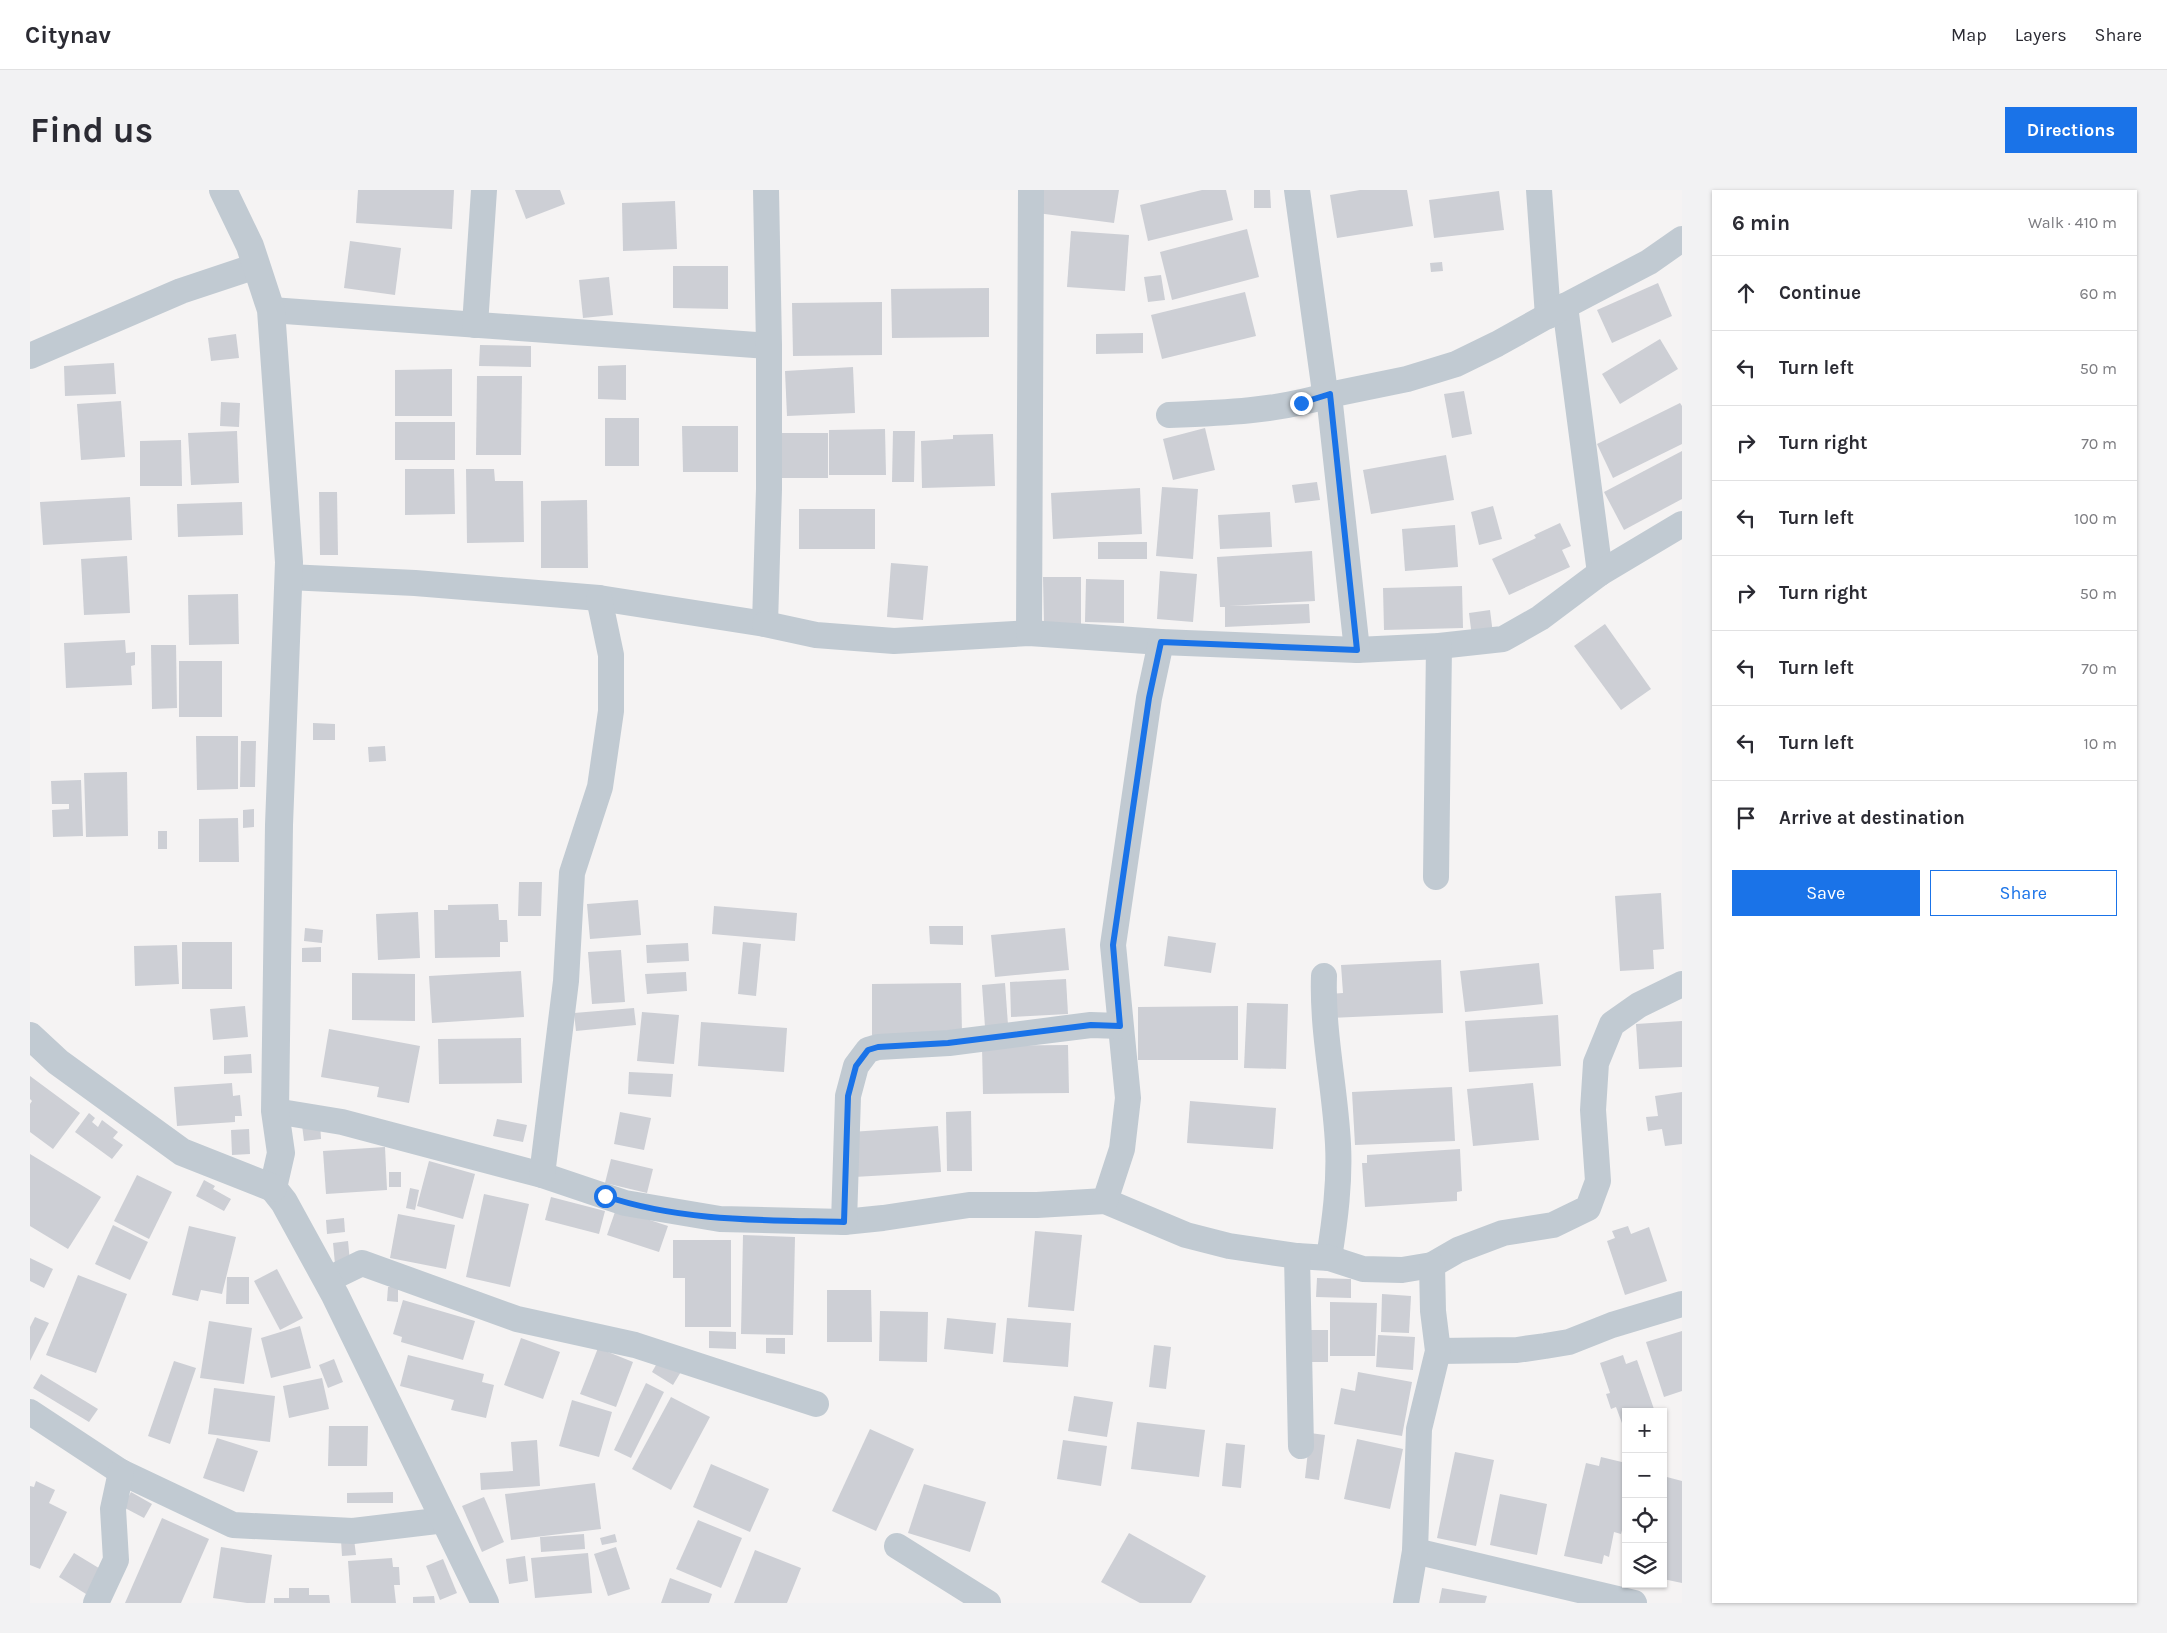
<!DOCTYPE html>
<html lang="en">
<head>
<meta charset="utf-8">
<style>
  body { margin:0; font-family:Karla,sans-serif; background:#f2f2f3; color:#2b2b33 }
  .controls { position:absolute; right:15px; bottom:15px; display:grid; overflow:hidden; border-radius:0px; box-shadow:0 1px 4px #0004 }
  .controls button { width:45px; height:45px; display:grid; place-items:center; padding:0; border:0; border-bottom:1px solid #e1e1e2; background:#fff; color:#2b2b33; font:25px sans-serif }
  .stop { position:absolute; width:15px; height:15px; margin:-11px; border:4px solid #1a73e8; border-radius:50%; background:#fff }
  .stop.end { background:#1a73e8; border-color:#fff; box-shadow:0 1px 5px #0008 }
  .list { margin:0; padding:0; list-style:none }
  h2 { display:flex; justify-content:space-between; align-items:center; height:65px; margin:0; padding:0 20px; font-size:21px }
  h2 small { font-size:16px; font-weight:400; color:#7c7c81 }
  .list li { display:grid; grid-template-columns:32px 1fr auto; gap:15px; align-items:center; box-sizing:border-box; height:75px; padding:0 20px; border-top:1px solid #e1e1e2 }
  .list b { display:block; font-size:19px; white-space:nowrap }
  .list em { font-size:16px; font-style:normal; color:#7c7c81 }
  .actions { display:flex; gap:10px; padding:15px 20px }
  .actions a { flex:1; padding:11px 0; border:1px solid #1a73e8; border-radius:0px; text-align:center; font-size:18px; color:#1a73e8 }
  .actions .main { background:#1a73e8; color:#fff }
  .icon { flex:none; width:28px; height:28px; fill:none; stroke:currentColor; stroke-width:2; stroke-linecap:round; stroke-linejoin:round }
  .map { position:relative; flex:none; width:1652px; height:1413px; overflow:hidden; border-radius:0px }
  header { display:flex; align-items:center; gap:30px; box-sizing:border-box; height:70px; padding:0 25px; background:#fff; border-bottom:1px solid #e1e1e2 }
  header strong { font-size:24px }
  nav { display:flex; gap:28px; margin-inline-start:auto; font-size:18px }
  .intro { display:flex; align-items:center; justify-content:space-between; box-sizing:border-box; height:120px; padding:0 30px }
  h1 { margin:0; font-size:35px }
  .button { padding:12px 22px; border-radius:0px; background:#1a73e8; color:#fff; font-size:18px; font-weight:700 }
  main { display:flex; gap:30px; padding:0 30px }
  aside { flex:1; background:#fff; border-radius:0px; box-shadow:0 1px 4px #0004 }
  .map>svg:first-child { display:block }
  .building { fill:#cdcfd5 }
  .lines { fill:none; stroke-linecap:round; stroke-linejoin:round }
  .minor { stroke:#c1cad2; stroke-width:26 }
  .tertiary { stroke:#c1cad2; stroke-width:28 }
  .route { stroke:#1a73e8; stroke-width:6 }
</style>
</head>
<body>
<header>
<strong>Citynav</strong>
<nav><a>Map</a><a>Layers</a><a>Share</a></nav>
</header>
<div class="intro"><h1>Find us</h1><a class="button">Directions</a></div>
<main>
<div class="map">
<svg width="1652" height="1413" viewBox="0 0 1652 1413">
  <rect width="100%" height="100%" fill="#f5f3f3"/>
  <g class="building">
    <path d="M328 0H424L422 39 326 33Z"/>
    <path d="M485 0H530L535 14 496 29Z"/>
    <path d="M1010 0H1089L1084 33 1007 23Z"/>
    <path d="M1172 0H1196L1203 30 1118 51 1110 15Z"/>
    <path d="M1224 0H1240L1241 18H1224Z"/>
    <path d="M1330 0H1377L1383 36 1307 48 1300 5Z"/>
    <path d="M1469 1 1474 40 1404 48 1399 10Z"/>
    <path d="M645 11 647 59 593 61 592 13Z"/>
    <path d="M1217 39 1229 87 1142 110 1130 62Z"/>
    <path d="M1041 41 1099 45 1095 101 1037 97Z"/>
    <path d="M320 51 371 58 365 105 314 98Z"/>
    <path d="M1412 72 1413 81 1401 82 1400 73Z"/>
    <path d="M643 76H698V119L643 118Z"/>
    <path d="M1131 85 1135 110 1118 112 1114 87Z"/>
    <path d="M579 87 583 125 553 128 549 90Z"/>
    <path d="M1628 93 1642 126 1582 153 1567 120Z"/>
    <path d="M959 98V147L862 148 861 99Z"/>
    <path d="M1215 102 1226 146 1132 169 1121 125Z"/>
    <path d="M852 112V165L763 166 762 113Z"/>
    <path d="M1113 143V163L1066 164V144Z"/>
    <path d="M206 144 209 168 181 171 178 148Z"/>
    <path d="M1630 149 1648 179 1590 214 1572 184Z"/>
    <path d="M450 155 501 156V177L449 176Z"/>
    <path d="M84 173 86 204 35 206 34 176Z"/>
    <path d="M596 175V210L568 209V176Z"/>
    <path d="M823 177 825 223 757 226 755 181Z"/>
    <path d="M422 179V226H365V180Z"/>
    <path d="M447 186H492L491 265H446Z"/>
    <path d="M1434 201 1442 244 1422 248 1414 204Z"/>
    <path d="M91 211 95 267 51 270 47 214Z"/>
    <path d="M191 212 210 213 209 237 190 236Z"/>
    <path d="M1650 213 1652 216V254L1583 288 1567 254Z"/>
    <rect x="575" y="228" width="34" height="48"/>
    <rect x="365" y="232" width="60" height="38"/>
    <path d="M652 236H708V282H653Z"/>
    <path d="M1175 238 1185 280 1143 290 1133 249Z"/>
    <path d="M855 239 856 285H799V240Z"/>
    <path d="M207 241 209 293 161 295 158 243Z"/>
    <path d="M863 241H885L884 292H862Z"/>
    <rect x="751" y="243" width="47" height="45"/>
    <path d="M963 244 965 296 892 298 891 251 923 249V245Z"/>
    <path d="M151 250 152 296H110V251Z"/>
    <path d="M1652 261V309L1594 340 1574 302Z"/>
    <path d="M1416 265 1424 310 1341 324 1333 280Z"/>
    <path d="M375 279H424L425 324 375 325Z"/>
    <path d="M436 279H464L465 291H493L494 352 437 353Z"/>
    <path d="M1287 292 1290 310 1265 313 1262 295Z"/>
    <path d="M1132 297 1168 299 1163 369 1126 366Z"/>
    <path d="M1110 298 1112 344 1023 349 1021 303Z"/>
    <path d="M289 302H307L308 365H290Z"/>
    <path d="M100 307 102 350 13 355 10 312Z"/>
    <path d="M557 310 558 378H511V311Z"/>
    <path d="M212 312 213 345 148 347 147 314Z"/>
    <path d="M1463 316 1472 349 1449 355 1441 322Z"/>
    <rect x="769" y="319" width="76" height="40"/>
    <path d="M1240 322 1242 357 1190 359 1188 325Z"/>
    <path d="M1530 333 1541 356 1532 360 1540 377 1479 405 1462 369 1506 348 1504 345Z"/>
    <path d="M1425 335 1428 377 1375 381 1372 339Z"/>
    <rect x="1068" y="352" width="49" height="17"/>
    <path d="M1282 361 1285 411 1199 416 1279 414 1280 433 1195 437V417H1190L1187 367Z"/>
    <path d="M97 366 100 423 54 425 51 369Z"/>
    <path d="M861 373 898 376 893 430 857 427Z"/>
    <path d="M1130 381 1167 384 1163 432 1127 429Z"/>
    <path d="M1013 387H1051V435H1014Z"/>
    <path d="M1056 389 1094 390V433L1055 432Z"/>
    <path d="M1432 396 1433 438 1354 440 1353 398Z"/>
    <path d="M208 404 209 454 159 455 158 405Z"/>
    <path d="M1460 420 1463 444 1442 447 1439 423Z"/>
    <path d="M1575 434 1621 499 1591 520 1544 456Z"/>
    <path d="M95 450 96 463 105 462V475L101 476 102 495 36 498 34 453Z"/>
    <path d="M121 455H146L147 518 122 519Z"/>
    <rect x="149" y="471" width="43" height="56"/>
    <path d="M283 533 305 534V550H283Z"/>
    <path d="M166 546H208V599L167 600Z"/>
    <path d="M211 551H226L225 597H210Z"/>
    <path d="M355 556 356 571 339 572 338 557Z"/>
    <path d="M97 582 98 646 56 647 54 583Z"/>
    <path d="M51 590 53 646 23 647 22 620 39 619V614H22L21 591Z"/>
    <path d="M224 619V637L213 638V620Z"/>
    <path d="M208 628 209 672H169V629Z"/>
    <rect x="128" y="641" width="9" height="18"/>
    <path d="M489 692H512L511 726H488Z"/>
    <path d="M1631 703 1634 759 1623 760 1624 779 1590 781 1585 706Z"/>
    <path d="M608 710 611 745 560 749 557 714Z"/>
    <path d="M468 714 469 730H477L478 752H470V767L405 768 404 720H418V715Z"/>
    <path d="M684 716 767 723 765 751 682 744Z"/>
    <path d="M388 722 390 768 348 770 346 724Z"/>
    <path d="M899 736H933V755L900 754Z"/>
    <path d="M275 738 293 740 292 753 274 751Z"/>
    <path d="M1035 738 1039 780 965 787 961 745Z"/>
    <path d="M1138 746 1186 753 1181 783 1134 776Z"/>
    <rect x="152" y="752" width="50" height="47"/>
    <path d="M713 752 731 754 726 806 708 804Z"/>
    <path d="M658 753 659 771 617 773 616 755Z"/>
    <path d="M147 755 149 794 105 796 104 756Z"/>
    <path d="M291 757V772H272V758Z"/>
    <path d="M591 760 595 812 562 814 558 762Z"/>
    <path d="M1411 770 1413 823 1300 828 1299 804 1313 803 1311 775Z"/>
    <path d="M1509 773 1513 814 1435 822 1430 781Z"/>
    <path d="M491 781 494 827 402 833 399 786Z"/>
    <path d="M656 782 657 801 617 804 615 784Z"/>
    <path d="M322 783 385 784V831L322 830Z"/>
    <path d="M1036 789 1038 824 981 827 980 792Z"/>
    <path d="M931 793 932 844 842 845V794Z"/>
    <path d="M975 793 978 835 955 837 952 795Z"/>
    <path d="M1217 813 1258 814 1256 879 1214 878Z"/>
    <path d="M215 816 218 847 183 850 180 819Z"/>
    <path d="M1208 816V870H1108V817Z"/>
    <path d="M604 818 606 835 546 841 544 823Z"/>
    <path d="M612 822 649 825 644 874 607 871Z"/>
    <path d="M1528 825 1531 876 1439 882 1435 831Z"/>
    <path d="M1652 831V877L1609 879 1606 834Z"/>
    <path d="M671 832 757 838 754 882 668 876Z"/>
    <path d="M299 839 390 856 379 913 347 907 349 897 291 887Z"/>
    <path d="M491 848 492 893 409 894 408 849Z"/>
    <path d="M1038 855 1039 903 953 904 952 856Z"/>
    <path d="M221 864 222 883 194 884V866Z"/>
    <path d="M599 882 643 884 641 907 598 904Z"/>
    <path d="M0 886 50 923 23 959 0 942V914L2 911 0 909Z"/>
    <path d="M202 893 203 906 210 905 212 926H205V932L147 936 144 897Z"/>
    <path d="M1503 893 1509 950 1443 956 1437 899Z"/>
    <path d="M1422 897 1425 951 1325 955 1322 902Z"/>
    <path d="M1652 902V954L1635 956 1632 939 1618 941 1616 927 1628 926 1625 906Z"/>
    <path d="M1160 911 1246 918 1243 959 1157 953Z"/>
    <path d="M941 921 942 981H917L916 922Z"/>
    <path d="M590 922 621 928 614 960 584 954Z"/>
    <path d="M59 923 65 928 62 932 68 937 72 930 88 942 83 948 93 955 82 969 45 942Z"/>
    <path d="M467 929 497 935 493 952 463 946Z"/>
    <path d="M290 933 291 949 274 951 272 935Z"/>
    <path d="M908 936 911 982 824 987 821 942Z"/>
    <path d="M219 939 220 964 202 965 201 940Z"/>
    <path d="M355 957 357 1000 296 1004 293 961Z"/>
    <path d="M1430 959 1432 1001 1427 1002V1011L1335 1017 1332 973H1337V965Z"/>
    <path d="M0 964 71 1007 38 1059 0 1036Z"/>
    <path d="M581 969 623 979 617 1003 575 993Z"/>
    <path d="M399 971 445 984 433 1029 387 1016Z"/>
    <rect x="359" y="982" width="12" height="15"/>
    <path d="M107 985 142 1002 119 1049 84 1031Z"/>
    <path d="M174 990 185 996 183 999 201 1009 194 1021 166 1006Z"/>
    <path d="M380 998 389 1000 385 1020 376 1018Z"/>
    <path d="M454 1004 499 1014 480 1097 436 1087Z"/>
    <path d="M521 1007 575 1021 569 1044 515 1030Z"/>
    <path d="M586 1019 638 1036 629 1062 577 1045Z"/>
    <path d="M368 1024 425 1035 416 1079 360 1068Z"/>
    <path d="M314 1028 315 1042 297 1044 296 1030Z"/>
    <path d="M83 1035 118 1052 100 1090 65 1074Z"/>
    <path d="M159 1036 206 1047 192 1104 171 1100 168 1111 142 1105Z"/>
    <path d="M1598 1036 1601 1044 1619 1037 1637 1091 1595 1105 1577 1051 1585 1048 1582 1041Z"/>
    <path d="M1005 1041 1052 1045 1044 1121 998 1117Z"/>
    <path d="M713 1045 765 1047 763 1145 711 1144Z"/>
    <path d="M643 1050H701V1137H655V1088H643Z"/>
    <path d="M318 1051 320 1072 305 1074 303 1053Z"/>
    <path d="M0 1068 23 1079 14 1098 0 1091Z"/>
    <path d="M247 1079 273 1128 250 1140 224 1091Z"/>
    <path d="M48 1085 97 1104 66 1183 16 1165Z"/>
    <path d="M197 1087H219V1114H196Z"/>
    <path d="M1287 1088 1321 1089V1108L1286 1107Z"/>
    <path d="M358 1097H368V1112L357 1111Z"/>
    <path d="M797 1100H841L842 1152H797Z"/>
    <path d="M1352 1104 1381 1106 1379 1143 1351 1142Z"/>
    <path d="M373 1110 445 1131 433 1170 371 1152 372 1147 363 1144Z"/>
    <path d="M1300 1112 1347 1113 1345 1166H1300Z"/>
    <path d="M850 1121 898 1122 897 1172 849 1171Z"/>
    <path d="M5 1127 19 1133 0 1171V1137Z"/>
    <path d="M917 1128 966 1133 963 1164 914 1159Z"/>
    <path d="M977 1128 1041 1133 1038 1177 973 1172Z"/>
    <path d="M179 1131 222 1138 214 1194 170 1188Z"/>
    <path d="M270 1136 281 1178 241 1188 231 1148Z"/>
    <rect x="1275" y="1140" width="23" height="32"/>
    <path d="M679 1141 706 1142V1159L679 1158Z"/>
    <path d="M1652 1141V1201L1634 1207 1616 1152Z"/>
    <path d="M1348 1145 1385 1147 1383 1180 1346 1177Z"/>
    <path d="M491 1148 530 1162 513 1209 474 1195Z"/>
    <path d="M736 1148H755V1164L736 1163Z"/>
    <path d="M1124 1155 1141 1157 1136 1199 1119 1197Z"/>
    <path d="M568 1158 603 1172 586 1217 550 1204Z"/>
    <path d="M378 1165 454 1184 452 1192 464 1195 456 1228 421 1220 424 1210 370 1196Z"/>
    <path d="M1593 1165 1596 1174 1607 1170 1625 1222H1596V1244L1586 1217 1581 1219 1576 1204 1580 1203 1570 1173Z"/>
    <path d="M630 1168 652 1180 643 1195 622 1182Z"/>
    <path d="M304 1169 313 1192 298 1198 289 1175Z"/>
    <path d="M144 1171 166 1178 140 1254 118 1246Z"/>
    <path d="M1328 1182 1382 1192 1372 1246 1304 1234 1311 1198 1325 1201Z"/>
    <path d="M11 1184 68 1219 59 1232 3 1198Z"/>
    <path d="M292 1188 299 1219 259 1228 253 1196Z"/>
    <path d="M616 1193 634 1202 601 1268 584 1260Z"/>
    <path d="M184 1198 245 1206 240 1252 178 1244Z"/>
    <path d="M1044 1206 1083 1212 1077 1247 1038 1241Z"/>
    <path d="M641 1207 680 1227 641 1300 602 1279Z"/>
    <path d="M542 1210 582 1222 569 1267 529 1256Z"/>
    <path d="M1107 1232 1175 1240 1169 1287 1101 1279Z"/>
    <path d="M299 1236H338L337 1276H298Z"/>
    <path d="M840 1239 884 1259 846 1341 802 1321Z"/>
    <path d="M1280 1243 1295 1245 1289 1290 1275 1288Z"/>
    <path d="M187 1248 228 1261 214 1302 173 1288Z"/>
    <path d="M1327 1249 1373 1259 1360 1319 1314 1309Z"/>
    <path d="M507 1250 510 1296 451 1300 450 1283 483 1281 481 1252Z"/>
    <path d="M1033 1250 1077 1256 1071 1296 1027 1289Z"/>
    <path d="M1196 1253 1215 1255 1211 1298 1192 1296Z"/>
    <path d="M1425 1262 1464 1270 1446 1356 1407 1348Z"/>
    <path d="M1571 1267 1596 1273V1325L1591 1344 1584 1342 1579 1367 1574 1365 1572 1374 1534 1366 1556 1273 1569 1276Z"/>
    <path d="M681 1274 739 1299 720 1342 663 1317Z"/>
    <path d="M1633 1286 1652 1291V1393L1633 1389Z"/>
    <path d="M6 1291 25 1300 19 1313 37 1322 10 1379 0 1375V1296L4 1297Z"/>
    <path d="M565 1293 571 1339 481 1350 475 1304Z"/>
    <path d="M894 1294 956 1312 940 1362 878 1343Z"/>
    <path d="M101 1302 122 1314 114 1328 93 1317Z"/>
    <path d="M363 1302V1313H317V1303Z"/>
    <path d="M1470 1304 1517 1314 1507 1365 1460 1355Z"/>
    <path d="M454 1307 474 1352 452 1362 432 1316Z"/>
    <path d="M132 1328 179 1349 151 1413H95Z"/>
    <path d="M668 1330 712 1348 691 1398 646 1379Z"/>
    <path d="M1099 1343 1176 1386 1161 1413H1110L1071 1392Z"/>
    <path d="M554 1344 555 1359 511 1362 510 1347Z"/>
    <path d="M585 1344 587 1352 572 1355 570 1348Z"/>
    <path d="M324 1349 326 1365 312 1366 311 1350Z"/>
    <path d="M191 1357 242 1365 235 1413H217L183 1408Z"/>
    <path d="M586 1357 600 1399 578 1406 564 1364Z"/>
    <path d="M725 1360 771 1378 757 1413H704Z"/>
    <path d="M44 1363 72 1380 56 1404 29 1387Z"/>
    <path d="M558 1363 562 1403 505 1408 501 1368Z"/>
    <path d="M495 1366 498 1391 479 1394 476 1369Z"/>
    <path d="M362 1368 363 1377H369L370 1395H364L366 1413H321L318 1371Z"/>
    <path d="M413 1369 427 1403 410 1410 396 1376Z"/>
    <path d="M640 1388 682 1404 679 1413H631Z"/>
    <path d="M259 1398H279V1405H299L300 1413H244V1408H259Z"/>
    <path d="M1412 1398 1457 1406 1455 1413H1409Z"/>
    <path d="M404 1406 405 1413H383V1407Z"/>
  </g>
  <g class="lines">
    <g class="minor">
      <path d="M1509 0 1518 126"/>
      <path d="M1535 116 1570 383"/>
      <path d="M241 120 739 156"/>
      <path d="M445 135 454 0"/>
      <path d="M0 166 151 101 226 76"/>
      <path d="M1139 225C1193 223 1247 221 1299 205L1294 195 1267 0"/>
      <path d="M258 387 385 393 569 408 735 434 739 299V156L736 0"/>
      <path d="M735 434 786 445 864 451 999 443 1131 452 1327 460 1409 456 1473 449 1510 428 1570 383 1652 334"/>
      <path d="M999 443 1001 0"/>
      <path d="M1327 460 1299 205 1377 189 1426 174 1467 154 1535 116 1619 72 1652 49"/>
      <path d="M1406 687 1409 456"/>
      <path d="M1294 786C1292 842 1305 897 1308 954 1310 992 1305 1030 1299 1068"/>
      <path d="M245 921 312 932 512 985 595 1013 690 1029 814 1032 853 1028 939 1015H1007L1075 1011 1156 1045 1199 1056 1267 1066 1299 1068 1333 1079 1372 1080 1402 1075 1428 1060 1473 1043 1523 1035 1558 1018 1568 991 1563 920 1566 873 1582 834 1609 815 1652 794"/>
      <path d="M512 985 536 791 542 683 570 597 581 521V465L569 408"/>
      <path d="M1075 1011 1092 959 1098 908 1083 755 1119 508 1131 452"/>
      <path d="M814 1032 818 906 826 876 838 860 848 857 919 853 1061 835 1090 836"/>
      <path d="M1267 1066 1271 1256"/>
      <path d="M297 1090 332 1073 487 1129 605 1155 786 1214"/>
      <path d="M1408 1161 1487 1160 1515 1156 1539 1152 1582 1135 1652 1114"/>
      <path d="M0 1222 91 1282 203 1335 323 1341 415 1330"/>
      <path d="M867 1356 958 1413"/>
      <path d="M1385 1361 1604 1413"/>
      <path d="M66 1413 86 1370 83 1319 91 1282"/>
      <path d="M1376 1413 1385 1361 1389 1239 1408 1161 1403 1121 1402 1075"/>
    </g>
    <g class="tertiary">
      <path d="M193 0 220 56 241 120 259 372 249 635 245 921 251 963 243 998 254 1012 305 1105 455 1413"/>
      <path d="M0 846 28 872 152 962 243 998"/>
    </g>
  </g>
  <g class="lines">
    <path class="route" d="M575 1006C652 1032 734 1030 814 1032L818 906 826 876 838 860 848 857 918 853 1061 835 1090 836 1083 755 1119 508 1131 452 1327 460 1300 204 1271 213"/>
  </g>
</svg>
<div class="controls">
<button>+</button>
<button>−</button>
<button><svg class="icon" aria-label="locate" viewBox="0 0 24 24"><circle cx="12" cy="12" r="6"/><path d="M12 2v4M12 18v4M2 12h4M18 12h4"/></svg></button>
<button><svg class="icon" aria-label="layers" viewBox="0 0 24 24"><path d="M12 4l9 5-9 5-9-5zM3 14l9 5 9-5"/></svg></button>
</div>
<div class="stop" style="left:575px;top:1006px"></div>
<div class="stop end" style="left:1271px;top:213px"></div>
</div>
<aside>
<h2>6 min<small>Walk · 410 m</small></h2>
<ul class="list">
<li><svg class="icon" aria-label="ahead" viewBox="0 0 24 24"><path d="M12 20V5M6 11l6-6 6 6"/></svg><div><b>Continue</b></div><em>60 m</em></li>
<li><svg class="icon" aria-label="left" viewBox="0 0 24 24"><path d="M17 20v-9H6M10 6l-5 5 5 5"/></svg><div><b>Turn left</b></div><em>50 m</em></li>
<li><svg class="icon" aria-label="right" viewBox="0 0 24 24"><path d="M7 20v-9h11M14 6l5 5-5 5"/></svg><div><b>Turn right</b></div><em>70 m</em></li>
<li><svg class="icon" aria-label="left" viewBox="0 0 24 24"><path d="M17 20v-9H6M10 6l-5 5 5 5"/></svg><div><b>Turn left</b></div><em>100 m</em></li>
<li><svg class="icon" aria-label="right" viewBox="0 0 24 24"><path d="M7 20v-9h11M14 6l5 5-5 5"/></svg><div><b>Turn right</b></div><em>50 m</em></li>
<li><svg class="icon" aria-label="left" viewBox="0 0 24 24"><path d="M17 20v-9H6M10 6l-5 5 5 5"/></svg><div><b>Turn left</b></div><em>70 m</em></li>
<li><svg class="icon" aria-label="left" viewBox="0 0 24 24"><path d="M17 20v-9H6M10 6l-5 5 5 5"/></svg><div><b>Turn left</b></div><em>10 m</em></li>
<li><svg class="icon" aria-label="arrive" viewBox="0 0 24 24"><path d="M6 21V4h12l-3 4 3 4H6"/></svg><div><b>Arrive at destination</b></div></li>
</ul>
<div class="actions"><a class="main">Save</a><a>Share</a></div>
</aside>
</main>
</body>
</html>
